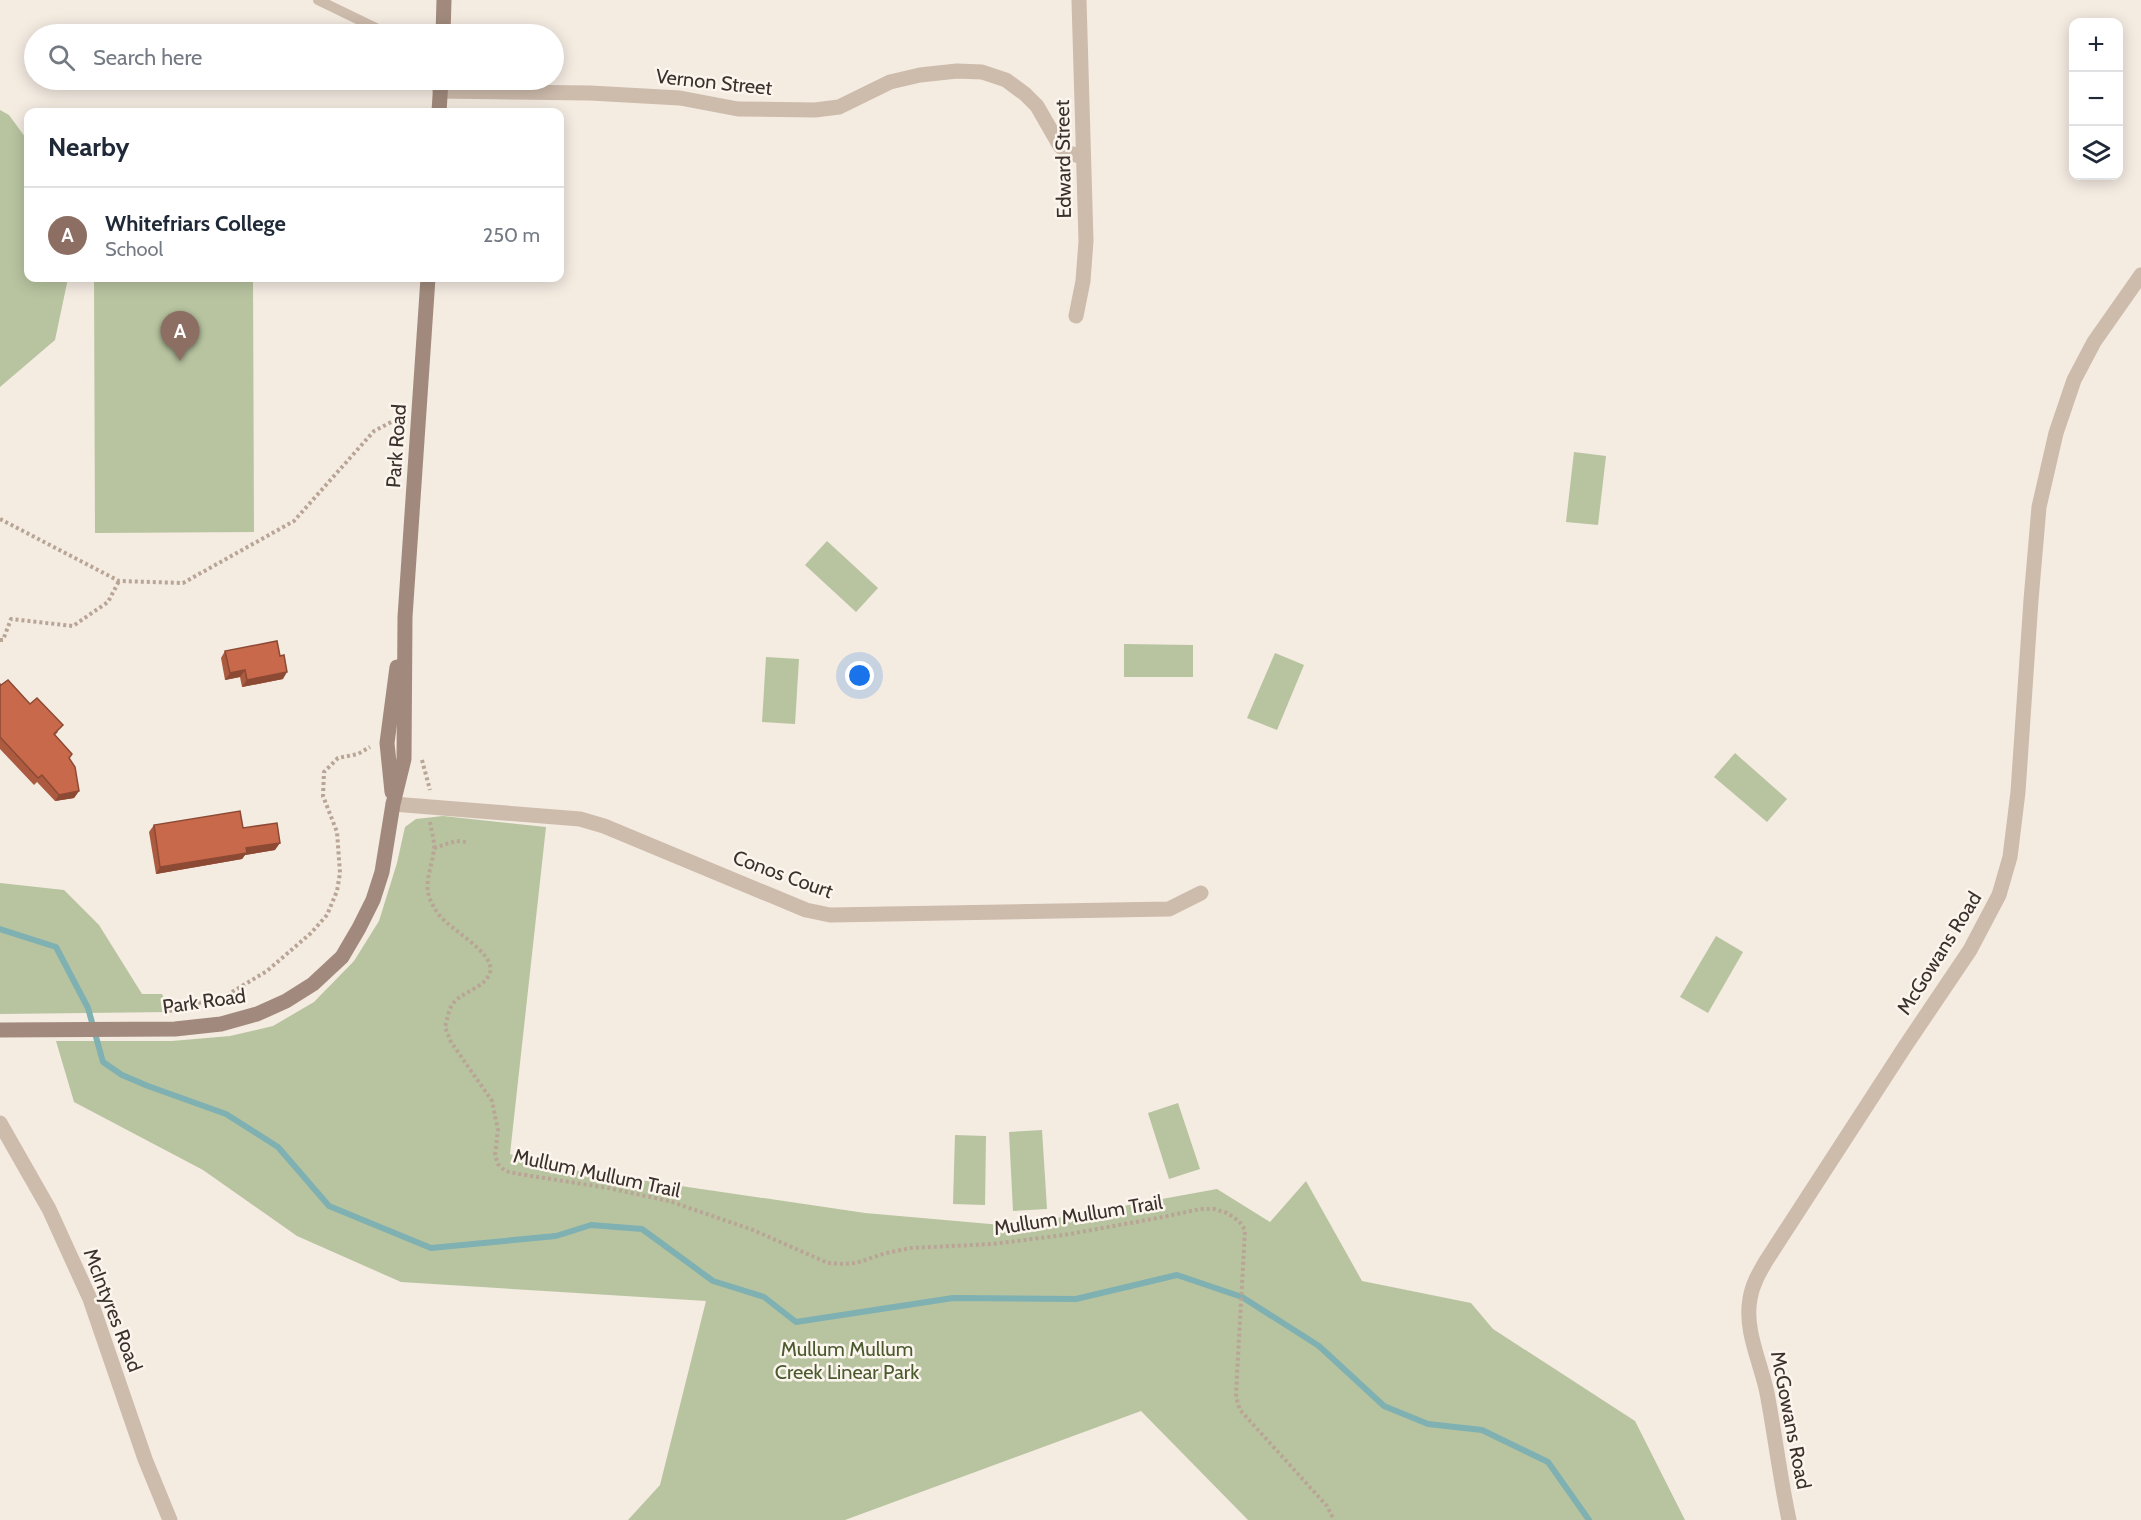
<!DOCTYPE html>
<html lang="en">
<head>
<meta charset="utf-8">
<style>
  body { margin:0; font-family:Cabin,sans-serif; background:#f6f6f7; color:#1f2937 }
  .controls { position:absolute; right:18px; top:18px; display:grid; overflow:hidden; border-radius:12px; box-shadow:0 3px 15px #0003 }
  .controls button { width:54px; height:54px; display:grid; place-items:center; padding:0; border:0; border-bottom:2px solid #e0e1e3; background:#fff; color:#1f2937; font:30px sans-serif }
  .you { position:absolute; left:860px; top:676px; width:21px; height:21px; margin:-15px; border:4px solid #fff; border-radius:50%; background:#1a73e8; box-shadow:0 0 0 9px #1a73e833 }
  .badge { display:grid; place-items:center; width:39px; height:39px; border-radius:50%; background:#d93025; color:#fff; font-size:20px; font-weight:700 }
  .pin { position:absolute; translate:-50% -50px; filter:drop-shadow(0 2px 3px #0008) }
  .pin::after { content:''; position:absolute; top:32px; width:21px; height:18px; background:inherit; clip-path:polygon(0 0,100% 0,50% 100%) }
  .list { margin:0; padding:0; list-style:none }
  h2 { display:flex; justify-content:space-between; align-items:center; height:78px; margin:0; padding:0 24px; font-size:26px }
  h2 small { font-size:20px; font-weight:400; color:#747a83 }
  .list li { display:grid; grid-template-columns:39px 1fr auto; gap:18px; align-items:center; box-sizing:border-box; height:96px; padding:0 24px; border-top:2px solid #e0e1e3 }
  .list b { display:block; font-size:22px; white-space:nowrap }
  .list p { margin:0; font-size:20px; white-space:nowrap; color:#747a83 }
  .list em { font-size:20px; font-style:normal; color:#747a83 }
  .icon { flex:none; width:33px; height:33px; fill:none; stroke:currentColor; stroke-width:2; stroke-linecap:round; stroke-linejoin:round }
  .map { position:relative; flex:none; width:2141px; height:1520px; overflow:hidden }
  .search { position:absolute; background:#fff; box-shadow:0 3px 15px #0003; left:24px; top:24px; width:540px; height:66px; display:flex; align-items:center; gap:15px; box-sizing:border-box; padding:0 21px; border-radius:33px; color:#747a83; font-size:22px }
  .panel { position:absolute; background:#fff; box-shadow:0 3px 15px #0003; left:24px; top:108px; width:540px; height:174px; border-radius:12px }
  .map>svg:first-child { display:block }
  .green { fill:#b8c4a0 }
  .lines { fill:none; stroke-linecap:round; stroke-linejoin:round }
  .stream { stroke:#7fb0b2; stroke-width:6 }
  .path { stroke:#b9a596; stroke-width:4; stroke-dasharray:3 3; stroke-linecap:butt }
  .lane { stroke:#cdbbac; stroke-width:10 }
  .street { stroke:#cdbbac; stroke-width:15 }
  .secondary { stroke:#a18a7d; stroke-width:15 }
  .wall { fill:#ac5a40 }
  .shaded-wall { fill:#8c4a34 }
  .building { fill:#c8694b; stroke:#8c4a34; stroke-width:1.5 }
  .labels { text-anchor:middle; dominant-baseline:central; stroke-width:5; stroke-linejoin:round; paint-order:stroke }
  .street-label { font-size:20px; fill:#3b302b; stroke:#fbf5ee }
  .park-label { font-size:20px; fill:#4a5a2e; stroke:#fbf5ee }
</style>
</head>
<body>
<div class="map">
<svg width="2141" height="1520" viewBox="0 0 2141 1520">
  <rect width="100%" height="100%" fill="#f4ebe1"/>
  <g class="green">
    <path d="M0 110 9 115 28 141V278H67V283L55 340 0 387Z"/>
    <path d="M94 278H253L254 532 95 533Z"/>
    <path d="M1574 452 1606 456 1598 525 1566 522Z"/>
    <path d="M827 541 878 588 856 612 805 565Z"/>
    <path d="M1124 644 1193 645V677H1124Z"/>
    <path d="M1275 653 1304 665 1277 730 1247 718Z"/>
    <path d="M766 657 799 659 795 724 762 722Z"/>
    <path d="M1735 753 1787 799 1767 822 1714 777Z"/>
    <path d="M443 816 546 827 510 1154 545 1166 865 1213 1013 1226 1217 1189 1270 1222 1306 1181 1362 1281 1471 1303 1493 1329 1635 1421 1685 1520H1248L1141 1411 845 1520H628L660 1485 706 1301 401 1282 297 1236 203 1170 74 1102 56 1041H172L230 1036 273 1026 314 1002 354 961 379 921 397 863 405 827 416 819Z"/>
    <path d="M0 883 64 890 99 925 142 994H162L170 1012 0 1014Z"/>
    <path d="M1716 936 1743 952 1708 1013 1680 997Z"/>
    <path d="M1178 1103 1200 1169 1169 1179 1148 1113Z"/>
    <path d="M1042 1130 1047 1209 1013 1211 1009 1132Z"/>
    <path d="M955 1135 986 1136 985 1205 953 1204Z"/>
  </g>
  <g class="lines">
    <path class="stream" d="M0 929 56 947 88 1008 103 1062 122 1075 148 1086 226 1114 278 1147 329 1206 431 1248 556 1236 591 1225 642 1229 713 1281 764 1297 796 1322 953 1298 1076 1299 1177 1275 1242 1297 1319 1346 1384 1406 1428 1424 1482 1430 1548 1462 1589 1520"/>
    <g class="path">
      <path d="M0 519 119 581 183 583 294 521 374 431 401 417"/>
      <path d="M0 640H3L11 619 73 626 108 602 119 581"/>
      <path d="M422 760 430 790"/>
      <path d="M430 822C431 830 435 841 434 850 430 877 419 889 440 916 451 930 495 953 490 972 485 989 461 991 452 1005 448 1011 447 1021 445 1027L451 1042 492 1101 498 1130 495 1155 498 1164 505 1171 519 1174 608 1188 669 1201 753 1230 828 1263 843 1264 856 1263 886 1253 911 1248 992 1244 1064 1235 1163 1217 1200 1209H1214L1227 1213 1239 1221 1245 1230 1237 1375 1236 1397 1240 1410 1327 1506 1334 1520"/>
      <path d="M434 848 456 841 467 842"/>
      <path d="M169 1011 227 995 267 971 311 933 327 915 337 891 340 873 337 832 323 796 324 772 338 758 358 754 370 747"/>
    </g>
    <path class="lane" d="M318 0 378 29 381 34"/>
    <g class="street">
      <path d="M440 91 590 93 680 98 738 109 815 110 839 107 890 82 920 75 957 71 982 72 1006 80 1025 94 1037 106 1060 146 1069 153 1083 157"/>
      <path d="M1076 316 1083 281 1086 241 1079 0"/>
      <path d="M393 804 580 819 604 826 806 910 830 915 1169 909 1201 893"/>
      <path d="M0 1123 49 1209 90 1299 145 1459 170 1520"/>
      <path d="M1789 1520C1780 1478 1775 1435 1767 1393 1761 1363 1744 1330 1750 1299 1752 1285 1759 1273 1766 1261L1904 1048 1970 950 1999 895 2010 857 2018 792 2031 600 2039 507 2056 433 2074 380 2094 342 2141 275"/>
    </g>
    <g class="secondary">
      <path d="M443 34 444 0"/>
      <path d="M439 112 441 80"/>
      <path d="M392 792 387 743 397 667"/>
      <path d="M0 1030 175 1029 221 1024 257 1014 286 1001 313 984 342 957 359 928 373 900 382 872 393 804 404 759 405 617 428 278"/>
    </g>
  </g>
  <g class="wall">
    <path d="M225 651 283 679 242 687 240 677 225 680 221 658Z"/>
    <path d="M0 684 30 704 58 732 55 735 69 758 79 791 74 798 55 801 37 782 34 785 0 749Z"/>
    <path d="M154 825 243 828 275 850 245 855 242 859 156 874 149 832Z"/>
  </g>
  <g class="shaded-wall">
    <path d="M245 670 240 677 225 680 230 673Z"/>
    <path d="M287 672 283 679 242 687 247 680Z"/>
    <path d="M79 791 74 798 55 801 59 795Z"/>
    <path d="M280 843 275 850 245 855 242 859 156 874 160 867 246 848Z"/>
  </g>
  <g class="building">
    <path d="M277 641 280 656 284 655 287 672 247 680 245 670 230 673 225 651Z"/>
    <path d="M8 680 30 704 37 698 63 725 54 734 72 754 69 758 75 767 79 791 59 795 42 775 38 778 0 737V684L1 685Z"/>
    <path d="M240 811 243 828 277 823 280 843 246 848 247 853 160 867 154 825Z"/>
  </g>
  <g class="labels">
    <g class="street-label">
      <text transform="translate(714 82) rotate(6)">Vernon Street</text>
      <text transform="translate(1063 159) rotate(-91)">Edward Street</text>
      <text transform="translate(396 446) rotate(-86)">Park Road</text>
      <text transform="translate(783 874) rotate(20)">Conos Court</text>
      <text transform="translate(1939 953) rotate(-58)">McGowans Road</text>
      <text transform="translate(204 1001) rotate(-8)">Park Road</text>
      <text transform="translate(597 1173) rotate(12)">Mullum Mullum Trail</text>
      <text transform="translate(1078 1215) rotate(-9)">Mullum Mullum Trail</text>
      <text transform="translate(113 1310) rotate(69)">McIntyres Road</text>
      <text transform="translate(1791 1420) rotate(79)">McGowans Road</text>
    </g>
    <g class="park-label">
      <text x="847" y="1349">Mullum Mullum<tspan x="847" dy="23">Creek Linear Park</tspan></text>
    </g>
  </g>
</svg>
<div class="controls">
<button>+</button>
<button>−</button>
<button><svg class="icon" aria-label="layers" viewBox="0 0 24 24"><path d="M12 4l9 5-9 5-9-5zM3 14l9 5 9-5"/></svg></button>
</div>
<div class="you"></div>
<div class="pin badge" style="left:180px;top:361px;background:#8d6e63">A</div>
<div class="search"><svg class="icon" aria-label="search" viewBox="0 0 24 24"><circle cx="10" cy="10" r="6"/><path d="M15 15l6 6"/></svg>Search here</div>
<section class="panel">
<h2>Nearby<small></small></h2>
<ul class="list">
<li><span class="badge" style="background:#8d6e63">A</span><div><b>Whitefriars College</b><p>School</p></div><em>250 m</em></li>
</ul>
</section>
</div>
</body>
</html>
